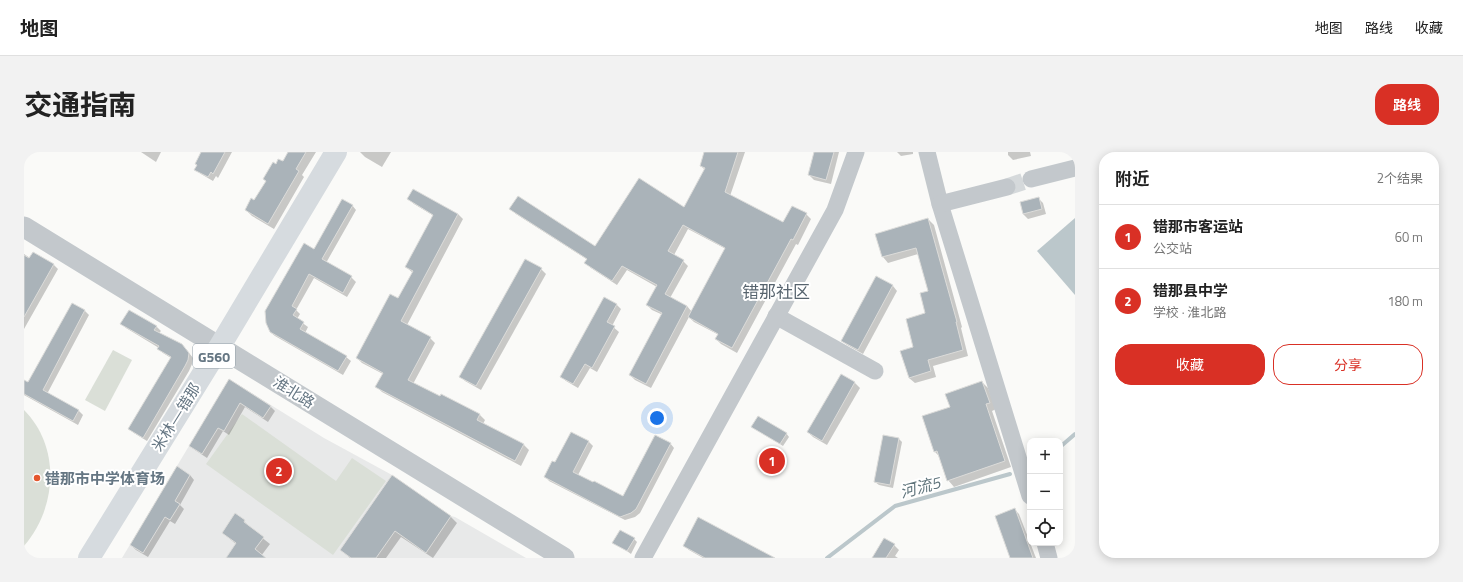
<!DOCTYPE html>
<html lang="zh">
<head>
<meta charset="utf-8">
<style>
  body { margin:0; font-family:"Titillium Web","Noto Sans SC",sans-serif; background:#f2f2f2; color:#222 }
  .controls { position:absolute; right:12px; bottom:12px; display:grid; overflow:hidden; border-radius:8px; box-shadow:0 2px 10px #0003 }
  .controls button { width:36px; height:36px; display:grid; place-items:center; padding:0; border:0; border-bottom:1px solid #e0e0e0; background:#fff; color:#222; font:20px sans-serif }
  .you { position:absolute; left:633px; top:266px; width:14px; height:14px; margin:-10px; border:3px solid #fff; border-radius:50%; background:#1a73e8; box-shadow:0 0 0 6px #1a73e833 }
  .badge { display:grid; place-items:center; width:26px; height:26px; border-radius:50%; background:#d93025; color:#fff; font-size:13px; font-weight:700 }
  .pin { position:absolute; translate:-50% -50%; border:2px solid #fff; box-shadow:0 1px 4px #0006 }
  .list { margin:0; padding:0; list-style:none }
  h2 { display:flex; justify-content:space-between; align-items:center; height:52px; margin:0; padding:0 16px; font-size:17px }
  h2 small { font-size:13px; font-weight:400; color:#767676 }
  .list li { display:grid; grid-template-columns:26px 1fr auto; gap:12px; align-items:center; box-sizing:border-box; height:64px; padding:0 16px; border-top:1px solid #e0e0e0 }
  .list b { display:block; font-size:15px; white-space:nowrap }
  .list p { margin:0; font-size:13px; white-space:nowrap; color:#767676 }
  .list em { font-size:13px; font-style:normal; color:#767676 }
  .actions { display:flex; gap:8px; padding:12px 16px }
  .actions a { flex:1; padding:9px 0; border:1px solid #d93025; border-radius:16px; text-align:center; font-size:14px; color:#d93025 }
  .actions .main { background:#d93025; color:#fff }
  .icon { flex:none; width:22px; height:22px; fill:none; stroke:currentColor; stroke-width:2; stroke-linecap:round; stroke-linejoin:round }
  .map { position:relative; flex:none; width:1051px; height:406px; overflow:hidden; border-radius:16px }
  header { display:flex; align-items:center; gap:24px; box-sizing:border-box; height:56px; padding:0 20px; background:#fff; border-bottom:1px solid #e0e0e0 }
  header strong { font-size:19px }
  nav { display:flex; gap:22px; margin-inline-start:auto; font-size:14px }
  .intro { display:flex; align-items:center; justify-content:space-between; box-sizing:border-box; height:96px; padding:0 24px }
  h1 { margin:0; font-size:28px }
  .button { padding:10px 18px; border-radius:16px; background:#d93025; color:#fff; font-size:14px; font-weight:700 }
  main { display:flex; gap:24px; padding:0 24px }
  aside { flex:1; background:#fff; border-radius:16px; box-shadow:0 2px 10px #0003 }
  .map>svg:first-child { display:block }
  .built { fill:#e8e9e9 }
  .green { fill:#dadfd7 }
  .water { fill:#bbc7cb }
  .shadow { fill:#0003; fill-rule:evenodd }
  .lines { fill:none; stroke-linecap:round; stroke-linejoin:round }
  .stream { stroke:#bbc7cb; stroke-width:4 }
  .building { fill:#aab3b9; stroke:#dcdcda }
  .minor-tunnel { stroke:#d5d9db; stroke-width:17; stroke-dasharray:17 8; stroke-linecap:butt }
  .minor { stroke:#c3c8cc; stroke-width:17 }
  .tertiary { stroke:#c3c8cc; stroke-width:21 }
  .trunk { stroke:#d6dbdf; stroke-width:22 }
  .poi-dot { fill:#e4572e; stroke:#fff; stroke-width:1.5 }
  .labels { text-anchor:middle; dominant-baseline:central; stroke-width:4; stroke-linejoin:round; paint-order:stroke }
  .shield { fill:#fff; stroke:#939fa8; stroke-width:1 }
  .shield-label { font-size:14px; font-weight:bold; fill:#657683 }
  .street-label { font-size:15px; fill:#657683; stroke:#fff }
  .poi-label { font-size:15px; font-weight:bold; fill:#657683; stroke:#fff; text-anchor:start }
  .water-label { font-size:16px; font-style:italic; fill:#60757c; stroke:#fff }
  .quarter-label { font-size:17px; fill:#57646e; stroke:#fff }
</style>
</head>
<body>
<header>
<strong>地图</strong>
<nav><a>地图</a><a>路线</a><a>收藏</a></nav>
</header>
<div class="intro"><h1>交通指南</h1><a class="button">路线</a></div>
<main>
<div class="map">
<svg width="1051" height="406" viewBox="0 0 1051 406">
  <rect width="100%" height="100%" fill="#fafaf8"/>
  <path class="built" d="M205 227 300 286 368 323 427 364 431 365 502 406H98Z"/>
  <g class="green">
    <path d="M89 198 108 208 81 259 61 248Z"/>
    <path d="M0 258C37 295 33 356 0 394Z"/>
    <path d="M218 262 312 329 328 306 362 329 309 403 182 312Z"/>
  </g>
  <path class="water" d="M1051 66V143L1013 99Z"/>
  <g class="shadow">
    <path d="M117 0H137L132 10Z"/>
    <path d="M178 0H208L194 26 192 24 189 29 177 22 172 17Z"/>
    <path d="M265 0H292L278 23 280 25 250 77 228 64 222 58 231 50 242 30 240 27 252 14 259 11Z"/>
    <path d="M336 0H367L358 15 341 5Z"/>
    <path d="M681 0H721L706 44 760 72 782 62 787 67 774 93 772 92 713 201 697 192 692 187 695 183 670 170 665 165 627 236 611 228 606 223 639 163 628 158 623 153 633 135 603 118 593 133 567 116 562 111 564 108 492 62 487 57 572 96 661 57 681 18 677 14ZM664 77 702 97 668 160 663 154 646 146 664 114 659 109 650 103Z"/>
    <path d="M791 0H815L807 32 790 28 785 23Z"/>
    <path d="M873 0H889V2L877 4Z"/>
    <path d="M984 0H1006L1007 4 989 8 984 3Z"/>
    <path d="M390 38 434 62 439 67 383 173 406 186 411 191 389 232 416 246 417 243 456 263 461 268 459 272 500 293 505 298 497 314 358 240 353 235 359 222 338 211 333 206 375 148 389 121 382 115 410 64 390 52 385 47Z"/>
    <path d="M1015 47 1019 51 1022 62 1004 67 999 62Z"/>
    <path d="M328 53 332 58 302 111 327 125 332 130 323 145 290 126 272 158 276 162 273 167 284 175 281 181 322 205 327 209 319 223 251 184 246 180 290 99Z"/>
    <path d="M904 67 910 73 938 175 937 176 944 204 909 214 912 225 891 231 885 226 890 195 903 162 905 139 894 102 864 111 859 105 852 82Z"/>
    <path d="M0 102 6 106 29 112 34 117 0 177Z"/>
    <path d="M517 117 522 122 457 238 441 229 437 224Z"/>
    <path d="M852 125 869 134 873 139 839 202 823 193 818 189Z"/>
    <path d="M48 152 61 159 65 163 23 242 55 259 59 263 54 273 0 243V229L4 231Z"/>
    <path d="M592 152 597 157 588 174 595 180 573 220 566 216 554 236 542 229 537 224Z"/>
    <path d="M98 172 132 174 137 179 135 181 162 197 169 206 168 212 165 219 123 289 110 281 106 277 147 206 139 201 135 197V196L102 176Z"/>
    <path d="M817 223 831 231 836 236 803 293 789 285 784 280Z"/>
    <path d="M205 228 247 255 251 259 244 270 221 255 205 283 199 279 183 306 171 298 166 294Z"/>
    <path d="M958 230 964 236 972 257 968 259 987 315 930 335 924 328 916 305 911 300 927 255Z"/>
    <path d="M729 275 762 281 765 285 759 294Z"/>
    <path d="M548 281 565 290 569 294 554 323 600 345 646 291 650 296 616 361 611 365 601 368 525 329 521 324 531 311Z"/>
    <path d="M875 287 878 290 869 336 855 333 851 330Z"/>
    <path d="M166 323 170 328 156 353 160 357 151 372 146 369 124 405 112 398 107 393Z"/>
    <path d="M369 324 427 365 433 371 409 406 377 385 362 406H326L317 398Z"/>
    <path d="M991 358 995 362 1012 406H988Z"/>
    <path d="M220 369 226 376 246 392 237 404 239 406H204L213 393 199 381Z"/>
    <path d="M610 387 613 390 607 402 590 390Z"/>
    <path d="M870 393 875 398 871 404 874 406H849Z"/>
    <path d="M660 394 742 406H679L665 398Z"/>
  </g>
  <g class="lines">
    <g class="stream">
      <path d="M1036 295 1051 282"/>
      <path d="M803 406 871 354 986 322"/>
    </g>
  </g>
  <g class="building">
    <path d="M177 0H201L189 22 187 20 184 25 170 18 173 13 171 12Z"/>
    <path d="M264 0H282L272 17 275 19 244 72 221 58 227 46 230 48 242 29 239 27 249 10 252 12 254 7 259 9Z"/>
    <path d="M680 0H714L701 40 759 70 768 54 783 61 769 88 767 87 708 196 691 187 694 182 664 165 701 96 659 73 644 99 660 108 641 142 663 154 622 232 605 223 638 161 622 153 633 133 598 114 588 129 560 111 563 107 485 57 494 44 571 94 615 26 660 55 681 16 676 14Z"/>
    <path d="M790 0H810L802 28 784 23Z"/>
    <path d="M389 37 434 62 377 169 407 185 384 228 416 244 417 242 456 262 453 268 500 292 491 309 351 235 359 221 332 206 366 142 374 146 389 119 381 115 409 63 383 47Z"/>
    <path d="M1015 45 1018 57 999 62 996 50Z"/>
    <path d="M318 47 329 53 298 107 328 124 319 141 285 122 268 154 273 157 269 163 280 170 276 177 323 204 314 219 246 180 242 171 241 159 280 91 290 97Z"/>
    <path d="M904 66 933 170H932L939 198 904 208 907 219 885 226 876 199 889 195 882 167 901 161 896 141 904 139 892 96 858 105 851 82Z"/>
    <path d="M9 100 30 112 0 165V103L5 106Z"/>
    <path d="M501 107 518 116 452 234 435 225Z"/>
    <path d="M852 124 869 133 834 198 817 189Z"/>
    <path d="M580 145 593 152 583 170 591 174 568 216 561 212 549 232 536 225Z"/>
    <path d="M48 151 61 158 19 238 55 258 49 269 0 242V228L4 230Z"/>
    <path d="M105 158 133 174 130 178 158 192 165 201 164 208 161 214 119 286 104 277 147 205 133 197 135 194 96 172Z"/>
    <path d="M817 222 831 230 798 289 783 280Z"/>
    <path d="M205 227 247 254 239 266 216 251 200 279 194 276 178 302 165 294Z"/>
    <path d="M958 229 966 251 962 252 981 309 923 329 913 299 910 300 898 264 926 255 921 242Z"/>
    <path d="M734 264 763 281 756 292 727 275Z"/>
    <path d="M547 280 565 289 549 320 569 330 570 329 599 344 631 283 647 291 612 357 607 361 596 365 520 325 528 309 531 310Z"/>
    <path d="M859 283 875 286 866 333 850 330Z"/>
    <path d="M153 314 166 323 151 349 156 352 146 368 141 365 119 401 106 393Z"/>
    <path d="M368 323 427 364 402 401 371 379 352 406H327L316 398Z"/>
    <path d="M991 356 1009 406H986L971 364Z"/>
    <path d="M211 361 221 368 220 370 240 385 231 397 242 406H202L212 391 198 381Z"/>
    <path d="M674 365 751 406H681L659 394Z"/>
    <path d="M596 378 611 386 603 399 588 391Z"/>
    <path d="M860 386 871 392 862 406H848Z"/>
  </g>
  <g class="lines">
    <path class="minor-tunnel" d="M983 35 1007 27"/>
    <g class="minor">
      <path d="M903 0 916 52 1006 344"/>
      <path d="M1007 27 1051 16"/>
      <path d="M916 52 983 35"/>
      <path d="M752 164 851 219"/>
      <path d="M1021 391 1025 406"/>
      <path d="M619 406 811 58 832 0"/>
    </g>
    <path class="tertiary" d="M0 75 540 406"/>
    <path class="trunk" d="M65 406 196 194 312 0"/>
  </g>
  <circle class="poi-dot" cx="13" cy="326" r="4"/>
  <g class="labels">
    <rect class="shield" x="169" y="192" width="42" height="24" rx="3"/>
    <g class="shield-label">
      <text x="190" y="204">G560</text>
    </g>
    <g class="street-label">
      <text transform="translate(270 240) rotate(32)">淮北路</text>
      <text transform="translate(152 265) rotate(-58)">米林—错那</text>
    </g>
    <g class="poi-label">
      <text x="21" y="326">错那市中学体育场</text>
    </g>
    <g class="water-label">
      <text transform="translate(896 335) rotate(-15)">河流5</text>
    </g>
    <g class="quarter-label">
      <text x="752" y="140">错那社区</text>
    </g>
  </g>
</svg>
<div class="controls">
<button>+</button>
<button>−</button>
<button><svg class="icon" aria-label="locate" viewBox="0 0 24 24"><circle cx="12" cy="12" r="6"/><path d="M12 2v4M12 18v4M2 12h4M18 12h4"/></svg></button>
</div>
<div class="you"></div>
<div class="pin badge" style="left:748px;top:309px">1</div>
<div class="pin badge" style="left:255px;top:319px">2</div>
</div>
<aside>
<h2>附近<small>2个结果</small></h2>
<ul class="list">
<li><span class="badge">1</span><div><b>错那市客运站</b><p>公交站</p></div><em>60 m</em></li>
<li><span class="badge">2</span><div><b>错那县中学</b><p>学校 · 淮北路</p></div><em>180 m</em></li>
</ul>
<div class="actions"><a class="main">收藏</a><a>分享</a></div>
</aside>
</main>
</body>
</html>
